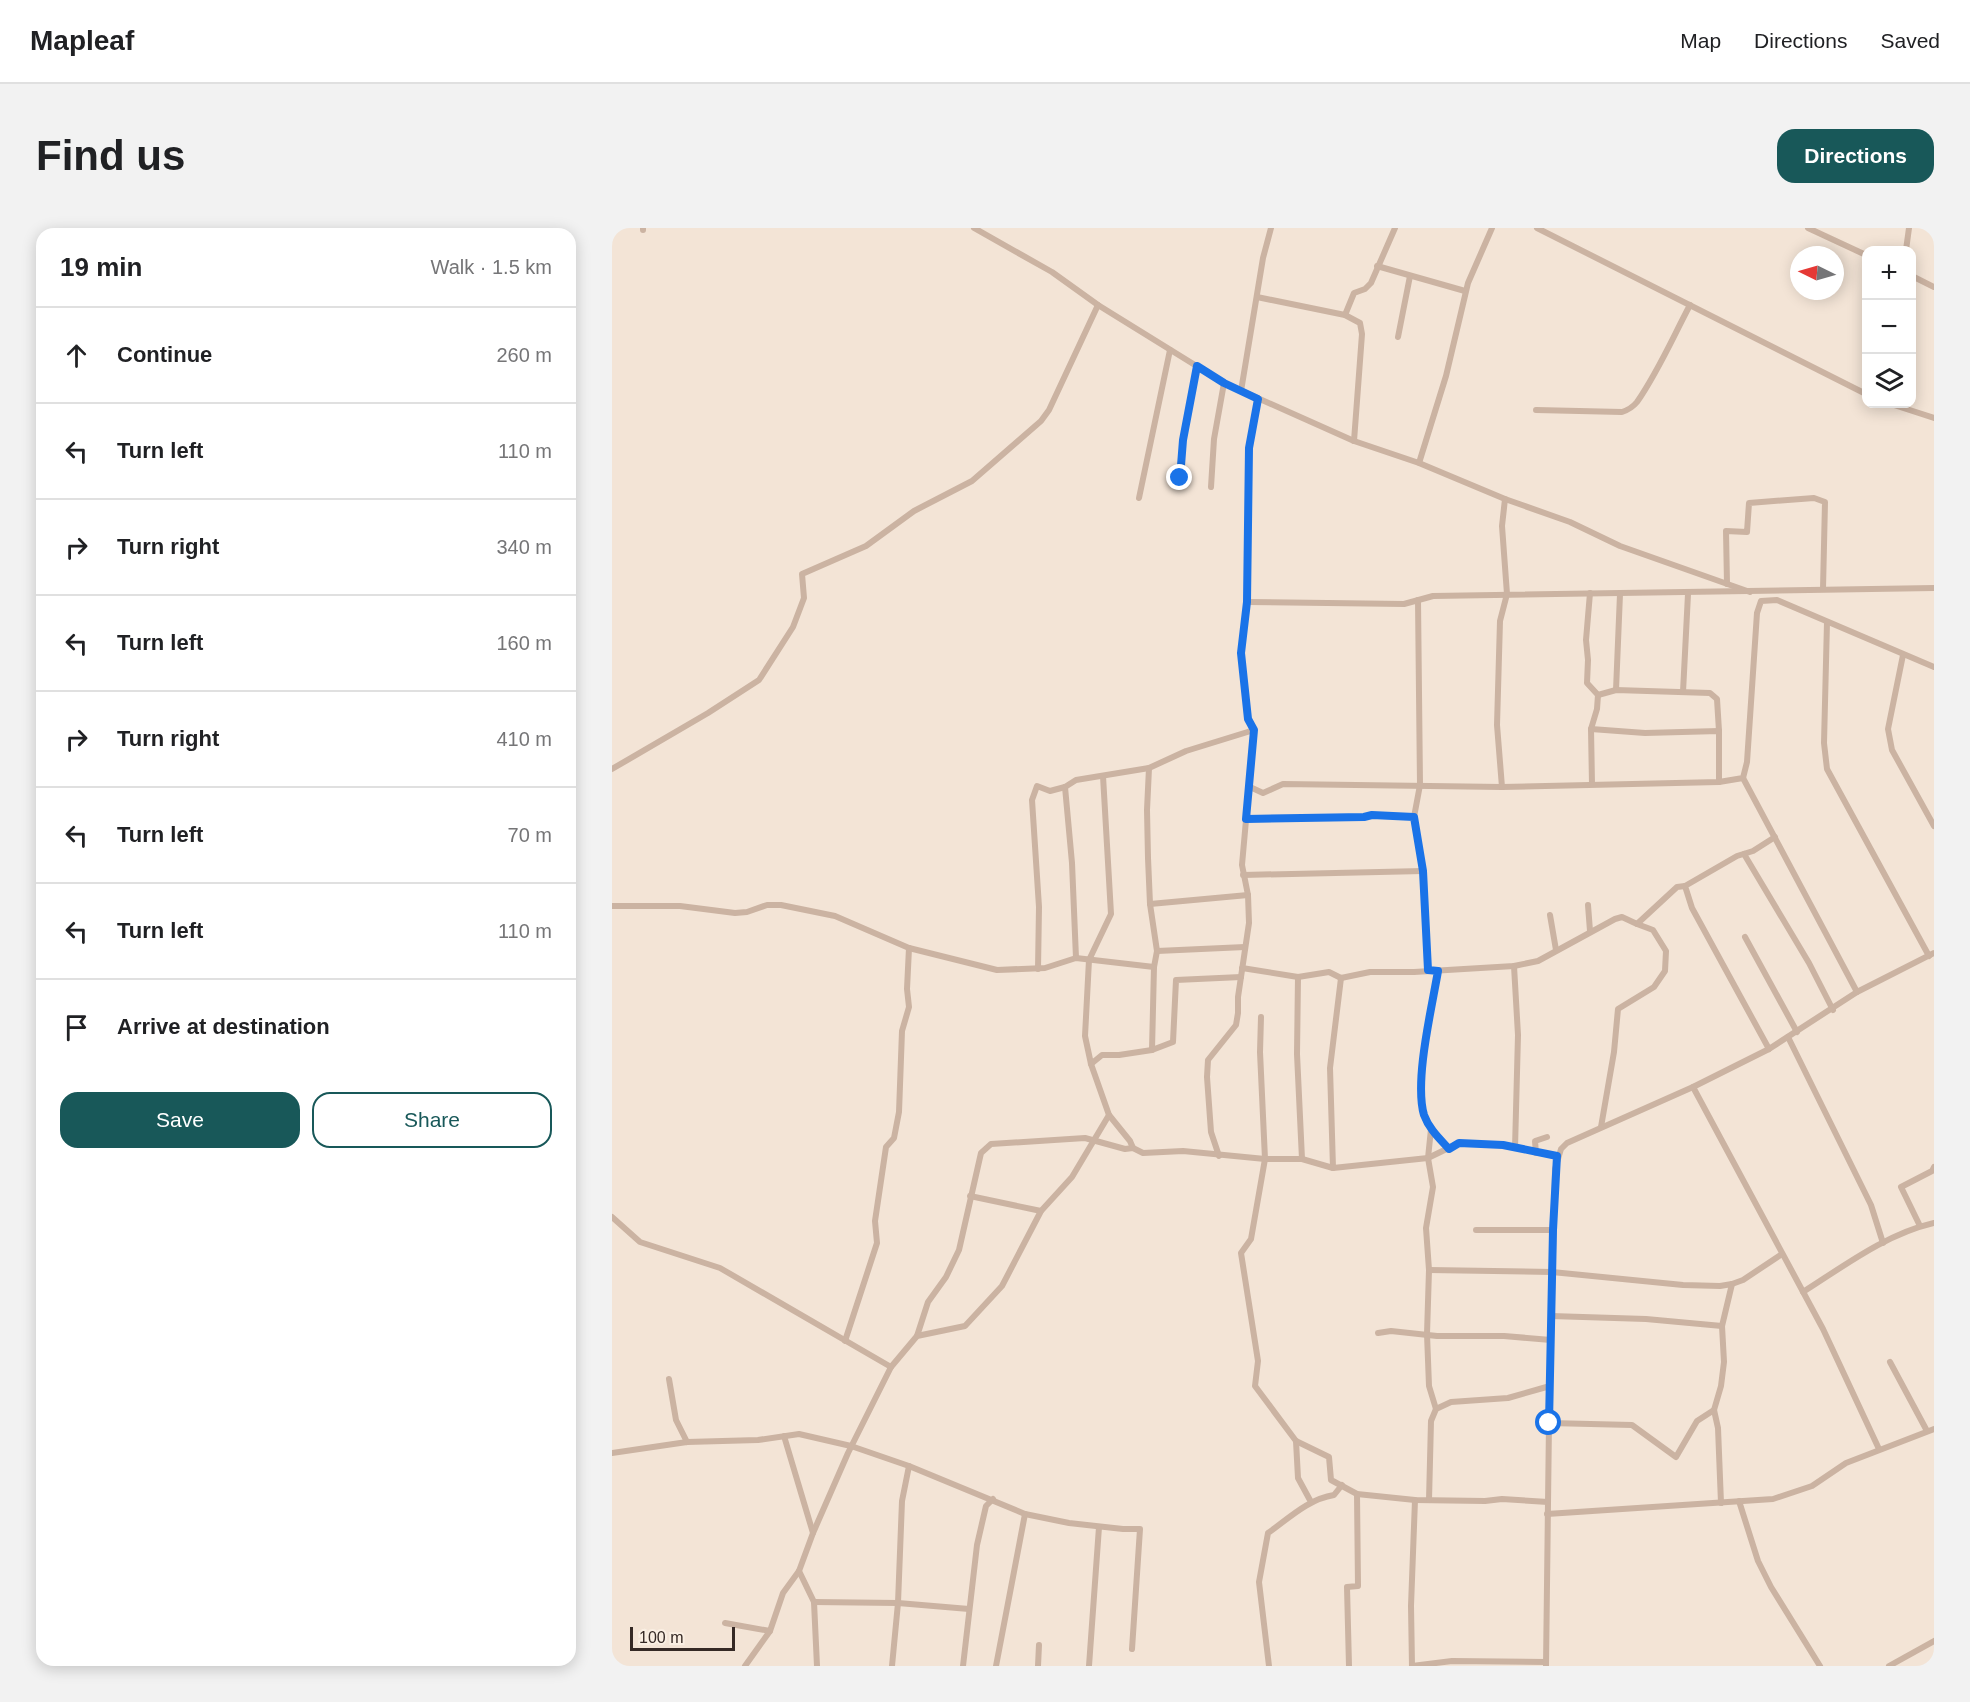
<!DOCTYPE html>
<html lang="en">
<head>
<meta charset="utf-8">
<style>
  body { margin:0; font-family:Helvetica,sans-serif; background:#f2f2f2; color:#202124 }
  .controls { position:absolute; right:18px; top:18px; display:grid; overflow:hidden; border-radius:12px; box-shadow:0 3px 15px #0003 }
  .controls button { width:54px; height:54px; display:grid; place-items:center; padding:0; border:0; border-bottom:2px solid #e0e0e0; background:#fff; color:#202124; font:30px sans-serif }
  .compass { position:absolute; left:1178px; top:18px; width:54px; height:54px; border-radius:50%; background:#fff; box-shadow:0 3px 15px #0003; rotate:275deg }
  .scale { position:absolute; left:18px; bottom:15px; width:105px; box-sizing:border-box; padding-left:6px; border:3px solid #352925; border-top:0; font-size:16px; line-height:21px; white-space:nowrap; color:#352925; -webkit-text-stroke:4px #faefe3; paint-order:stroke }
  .stop { position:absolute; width:18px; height:18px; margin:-14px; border:4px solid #1a73e8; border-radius:50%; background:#fff }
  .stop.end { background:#1a73e8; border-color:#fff; box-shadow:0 2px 6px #0008 }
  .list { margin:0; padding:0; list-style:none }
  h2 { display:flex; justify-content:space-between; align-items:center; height:78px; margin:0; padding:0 24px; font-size:26px }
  h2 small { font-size:20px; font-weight:400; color:#757577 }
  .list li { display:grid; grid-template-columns:39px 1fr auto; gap:18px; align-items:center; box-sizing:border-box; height:96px; padding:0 24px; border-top:2px solid #e0e0e0 }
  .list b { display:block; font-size:22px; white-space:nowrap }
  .list em { font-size:20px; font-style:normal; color:#757577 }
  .actions { display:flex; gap:12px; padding:18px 24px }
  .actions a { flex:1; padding:14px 0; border:2px solid #185859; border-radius:18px; text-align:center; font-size:21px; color:#185859 }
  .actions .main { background:#185859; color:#fff }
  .icon { flex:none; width:33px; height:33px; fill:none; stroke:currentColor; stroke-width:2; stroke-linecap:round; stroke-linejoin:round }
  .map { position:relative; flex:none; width:1322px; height:1438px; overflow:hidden; border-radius:18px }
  header { display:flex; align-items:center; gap:36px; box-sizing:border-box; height:84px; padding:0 30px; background:#fff; border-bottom:2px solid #e0e0e0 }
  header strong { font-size:28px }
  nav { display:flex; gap:33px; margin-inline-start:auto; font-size:21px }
  .intro { display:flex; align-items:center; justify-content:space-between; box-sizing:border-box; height:144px; padding:0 36px }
  h1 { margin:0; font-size:42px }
  .button { padding:15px 27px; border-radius:18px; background:#185859; color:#fff; font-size:21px; font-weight:700 }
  main { display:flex; gap:36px; padding:0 36px }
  aside { flex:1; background:#fff; border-radius:18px; box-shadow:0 3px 15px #0003 }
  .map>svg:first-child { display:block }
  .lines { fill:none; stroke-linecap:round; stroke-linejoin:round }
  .street { stroke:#cbb3a2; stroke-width:6 }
  .route { stroke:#1a73e8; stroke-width:8 }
</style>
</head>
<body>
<header>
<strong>Mapleaf</strong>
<nav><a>Map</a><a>Directions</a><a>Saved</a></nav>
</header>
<div class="intro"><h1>Find us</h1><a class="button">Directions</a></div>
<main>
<aside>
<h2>19 min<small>Walk · 1.5 km</small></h2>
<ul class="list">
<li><svg class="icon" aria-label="ahead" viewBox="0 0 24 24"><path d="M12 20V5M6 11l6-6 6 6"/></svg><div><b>Continue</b></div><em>260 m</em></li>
<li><svg class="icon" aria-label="left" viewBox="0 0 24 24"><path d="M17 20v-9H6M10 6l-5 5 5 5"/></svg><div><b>Turn left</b></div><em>110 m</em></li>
<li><svg class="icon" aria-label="right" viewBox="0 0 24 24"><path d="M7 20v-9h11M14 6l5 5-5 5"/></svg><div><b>Turn right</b></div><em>340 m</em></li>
<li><svg class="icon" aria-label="left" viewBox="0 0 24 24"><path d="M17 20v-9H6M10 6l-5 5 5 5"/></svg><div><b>Turn left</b></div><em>160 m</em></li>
<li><svg class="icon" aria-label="right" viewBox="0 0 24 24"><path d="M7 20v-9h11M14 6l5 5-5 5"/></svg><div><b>Turn right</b></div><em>410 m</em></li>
<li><svg class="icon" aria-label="left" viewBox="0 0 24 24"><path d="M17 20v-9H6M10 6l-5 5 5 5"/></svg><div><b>Turn left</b></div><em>70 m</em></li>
<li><svg class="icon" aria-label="left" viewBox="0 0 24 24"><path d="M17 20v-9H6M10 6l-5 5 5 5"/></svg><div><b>Turn left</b></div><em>110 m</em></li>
<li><svg class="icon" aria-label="arrive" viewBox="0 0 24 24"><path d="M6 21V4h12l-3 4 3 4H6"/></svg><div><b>Arrive at destination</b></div></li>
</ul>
<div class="actions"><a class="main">Save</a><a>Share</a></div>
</aside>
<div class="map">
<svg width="1322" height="1438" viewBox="0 0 1322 1438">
  <rect width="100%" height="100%" fill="#f3e4d6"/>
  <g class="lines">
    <g class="street">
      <path d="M362 0 440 44 486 77 612 155 742 213 807 235 893 271 958 294 1008 318 1138 364"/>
      <path d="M925 0 1254 166"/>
      <path d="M1196 0 1254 27"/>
      <path d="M31 2V0"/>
      <path d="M1294 22 1297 0"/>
      <path d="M765 38 853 63"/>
      <path d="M1300 48 1322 59"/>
      <path d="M645 69 733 87 748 95 750 106 742 213"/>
      <path d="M733 87 742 65 753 61 759 55 783 0"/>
      <path d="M786 109 798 48"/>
      <path d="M629 163 651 30 659 0"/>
      <path d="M1279 176 1322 190"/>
      <path d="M924 182 1010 184C1016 182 1021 179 1025 174 1046 144 1061 109 1078 77"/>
      <path d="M807 235 834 148 856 55 880 0"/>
      <path d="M568 250 571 212 585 138"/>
      <path d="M599 259 602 211 612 155"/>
      <path d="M527 270 558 122"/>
      <path d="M1115 356 1114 303 1135 304 1137 275 1202 270 1213 274 1211 361"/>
      <path d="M978 365 974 412 976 432 975 455 986 467 985 481 979 501 980 556"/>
      <path d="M806 372 808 557 802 589 811 643 816 742"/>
      <path d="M635 374 792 376 821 368 1322 360"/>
      <path d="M1215 394 1212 515 1215 541 1317 728"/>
      <path d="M1291 427 1276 501 1280 522 1322 598"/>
      <path d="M1004 462 1008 366"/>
      <path d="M1071 464 1076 366"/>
      <path d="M986 467 1004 462 1098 465 1105 471 1107 503"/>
      <path d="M979 501 1033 505 1107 503V554"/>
      <path d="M537 540 535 582 536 630 538 676 545 723 542 739 540 822"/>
      <path d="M0 541 96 485 147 452 181 399 192 370 190 346 254 318 302 283 360 253 429 193 437 182 486 77"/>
      <path d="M491 548 499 686 477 732 473 808 479 836 497 887 518 913 521 920"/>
      <path d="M1131 550 1245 764"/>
      <path d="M453 559 460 635 464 730"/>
      <path d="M638 559 651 565 671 556 890 559 1107 554 1131 550 1135 534 1145 385 1149 373 1165 372 1322 439"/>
      <path d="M890 559 885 497 888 393 895 366 890 298 893 271"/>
      <path d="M634 591 752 589 760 587 802 589"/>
      <path d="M1132 626 1197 735 1221 782"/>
      <path d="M631 647 811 643"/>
      <path d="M538 676 636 667"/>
      <path d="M976 677 978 703"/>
      <path d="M0 678H68L123 685 135 684 155 677H169L223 688 297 720 385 742 433 740 464 730 542 739"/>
      <path d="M938 687 944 722"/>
      <path d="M1133 709 1185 804"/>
      <path d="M545 723 633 719"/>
      <path d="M902 738 906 807 903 920"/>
      <path d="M630 740 686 749 717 744 729 750 758 744H802L902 738 926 733 1003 691 1010 689 1025 696"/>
      <path d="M426 741 427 679 420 572 425 558 438 563 453 559 464 552 537 540 574 523 642 502"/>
      <path d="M826 743C820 779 802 854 812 887 816 901 828 911 837 921"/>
      <path d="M686 749 685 826 690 931"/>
      <path d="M649 789 648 824 653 931 639 1011 629 1025 646 1133 643 1158 684 1213 717 1229 719 1252 745 1266 803 1272 873 1273 890 1271 936 1274"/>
      <path d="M1176 809 1259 977 1271 1015"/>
      <path d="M1157 821 1080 680 1073 658 1125 628 1141 623 1163 609"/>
      <path d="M479 836 490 827H507L540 822 561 814 564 752 629 749"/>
      <path d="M1081 859 1211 1101 1267 1221"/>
      <path d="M989 899 1002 824 1006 781 1042 759 1053 743 1054 723 1041 702 1025 696 1065 659 1073 658"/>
      <path d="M819 901 816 930 821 959 814 1000 817 1042 815 1106 817 1158 824 1181"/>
      <path d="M924 925 923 913 935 909"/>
      <path d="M607 928 599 904 595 849 596 832 624 797 626 785V769L637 695 636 667 630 637 642 502 636 491 629 425 635 374 637 220 646 171"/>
      <path d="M721 940 718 840 729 750"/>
      <path d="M358 968 429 983"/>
      <path d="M0 989 28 1014 108 1040 279 1139 236 1225 201 1305 187 1343 171 1365 158 1403 133 1438"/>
      <path d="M1308 998 1289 959 1320 943 1322 939"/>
      <path d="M864 1002H941"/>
      <path d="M817 1042 940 1044 1071 1057 1108 1058 1120 1056 1131 1052 1170 1026"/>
      <path d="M1191 1064C1232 1038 1274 1006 1322 995"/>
      <path d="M939 1088 1034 1091 1110 1098"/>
      <path d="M766 1105 779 1103 825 1108H892L939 1112"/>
      <path d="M305 1108 316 1074 334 1049 347 1022 369 925 379 916 473 910 513 921 521 920 531 925 571 923 653 931H690L721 940 816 930 847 915 891 917 945 928"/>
      <path d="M233 1113 265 1015 263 993 274 919 282 910 287 884 290 803 297 779 295 761 297 720"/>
      <path d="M1278 1134 1315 1203"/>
      <path d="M279 1139 305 1108 353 1098 390 1058 429 983 460 949 497 887"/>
      <path d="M57 1151 64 1192 75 1214"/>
      <path d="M937 1195 1020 1197 1064 1229 1085 1193 1102 1182"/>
      <path d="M172 1208 201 1305"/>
      <path d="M684 1213 686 1250 699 1274"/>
      <path d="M0 1225 75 1214 146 1212 187 1206 239 1218 297 1238 413 1286 457 1295 511 1301H528L520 1421"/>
      <path d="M817 1272 819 1193 824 1181 839 1174 896 1170 938 1158"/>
      <path d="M1127 1273 1146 1333 1159 1359 1208 1438"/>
      <path d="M1109 1275 1106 1200 1102 1182 1109 1158 1112 1134 1110 1098 1120 1056"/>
      <path d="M935 1286 1161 1271 1200 1258 1234 1235 1322 1201"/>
      <path d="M187 1343 202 1374 205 1438"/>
      <path d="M202 1374 286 1375 357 1381"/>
      <path d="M113 1395 158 1403"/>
      <path d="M280 1438 286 1375 290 1273 297 1238"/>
      <path d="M351 1438 365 1317 374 1278 381 1271"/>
      <path d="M384 1438 413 1286"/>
      <path d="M426 1438 427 1417"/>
      <path d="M477 1438 487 1299"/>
      <path d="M657 1438 647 1354 656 1305C676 1291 696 1271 722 1267L730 1257"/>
      <path d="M737 1438 735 1359 746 1358 745 1266"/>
      <path d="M800 1438 799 1378 803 1272"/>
      <path d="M800 1438 840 1433 934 1434"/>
      <path d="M934 1438 937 1195 943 941 949 921 955 915 1081 859 1157 821 1245 764 1322 725"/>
      <path d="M1277 1438 1322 1413"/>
    </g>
  </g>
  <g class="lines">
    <path class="route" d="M568 250 571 212 585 138 612 155 646 171 637 220 635 374 629 425 636 491 642 502 634 591 752 589 760 587 802 589 811 643 816 742 826 743C820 779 802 853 812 887 817 901 828 911 837 921L847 915 891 917 945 928 941 1002 937 1195"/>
  </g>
</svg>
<div class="controls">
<button>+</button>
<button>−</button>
<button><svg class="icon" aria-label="layers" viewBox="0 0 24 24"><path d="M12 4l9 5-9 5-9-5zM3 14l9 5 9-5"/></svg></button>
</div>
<svg class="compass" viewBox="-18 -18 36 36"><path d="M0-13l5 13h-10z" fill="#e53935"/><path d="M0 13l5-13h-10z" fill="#757577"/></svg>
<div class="scale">100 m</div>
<div class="stop" style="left:937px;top:1195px"></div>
<div class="stop end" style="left:568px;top:250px"></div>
</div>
</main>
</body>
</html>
